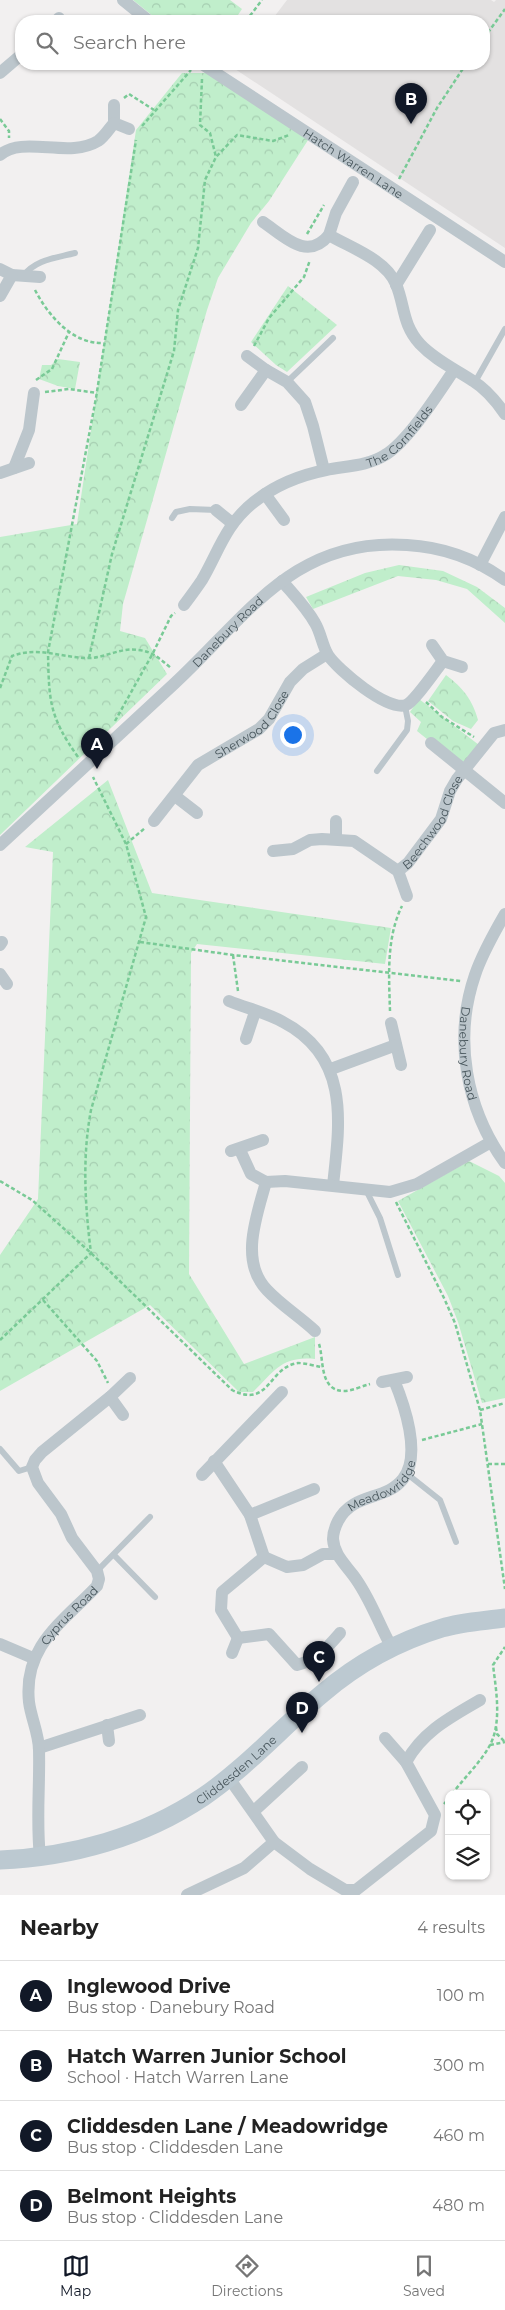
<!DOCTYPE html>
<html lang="en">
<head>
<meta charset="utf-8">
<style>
  body { margin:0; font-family:Montserrat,sans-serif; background:#f2f2f2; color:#222 }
  .controls { position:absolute; right:15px; bottom:15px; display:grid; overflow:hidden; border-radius:10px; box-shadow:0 1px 4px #0004 }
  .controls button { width:45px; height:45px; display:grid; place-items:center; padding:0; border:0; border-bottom:1px solid #e0e0e0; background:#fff; color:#222; font:25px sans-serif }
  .you { position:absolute; left:292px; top:734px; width:18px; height:18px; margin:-12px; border:4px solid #fff; border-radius:50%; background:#1a73e8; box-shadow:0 0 0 8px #1a73e833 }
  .badge { display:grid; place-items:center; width:32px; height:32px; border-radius:50%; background:#111827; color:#fff; font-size:16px; font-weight:700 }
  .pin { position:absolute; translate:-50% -41px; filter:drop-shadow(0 1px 2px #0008) }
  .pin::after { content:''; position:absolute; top:26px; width:18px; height:15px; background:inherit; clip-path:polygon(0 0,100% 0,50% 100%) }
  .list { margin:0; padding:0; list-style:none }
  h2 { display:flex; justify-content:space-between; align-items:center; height:65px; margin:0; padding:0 20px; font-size:21px }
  h2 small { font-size:16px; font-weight:400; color:#767676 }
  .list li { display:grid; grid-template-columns:32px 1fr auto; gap:15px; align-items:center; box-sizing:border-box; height:70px; padding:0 20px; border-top:1px solid #e0e0e0 }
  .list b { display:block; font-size:19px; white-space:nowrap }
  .list p { margin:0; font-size:16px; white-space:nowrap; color:#767676 }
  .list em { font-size:16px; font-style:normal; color:#767676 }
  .icon { flex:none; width:28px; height:28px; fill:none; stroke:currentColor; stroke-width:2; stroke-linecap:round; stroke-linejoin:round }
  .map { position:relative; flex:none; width:505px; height:1895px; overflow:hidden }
  .search { position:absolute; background:#fff; box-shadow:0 1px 4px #0004; left:15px; right:15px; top:15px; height:55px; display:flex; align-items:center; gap:12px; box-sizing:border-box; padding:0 18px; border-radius:20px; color:#767676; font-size:19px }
  .sheet { height:345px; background:#fff }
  nav { display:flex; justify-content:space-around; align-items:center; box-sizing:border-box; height:70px; border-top:1px solid #e0e0e0; background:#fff; font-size:14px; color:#767676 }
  nav a { display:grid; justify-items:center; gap:2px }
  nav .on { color:#111827 }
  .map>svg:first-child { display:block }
  .education { fill:#e3e1e1 }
  .forest { fill:url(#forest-crowns) }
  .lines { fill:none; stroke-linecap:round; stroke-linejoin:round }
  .path { stroke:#79ca96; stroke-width:2.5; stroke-dasharray:4 2.5; stroke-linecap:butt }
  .lane { stroke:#bcc6cc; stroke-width:6 }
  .street { stroke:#bcc6cc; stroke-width:12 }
  .secondary { stroke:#bcc9d1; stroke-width:19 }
  .labels { text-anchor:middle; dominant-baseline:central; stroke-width:5; stroke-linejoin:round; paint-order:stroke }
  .street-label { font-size:12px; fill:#48565c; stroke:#fff }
</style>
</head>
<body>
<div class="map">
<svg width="505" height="1895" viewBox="0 0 505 1895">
  <defs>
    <pattern id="forest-crowns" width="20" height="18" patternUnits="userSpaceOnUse" patternTransform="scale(1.25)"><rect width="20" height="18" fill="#c0eecb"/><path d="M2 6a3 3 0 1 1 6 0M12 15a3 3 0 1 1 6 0" fill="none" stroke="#a6ceb1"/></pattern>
  </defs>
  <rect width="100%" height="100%" fill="#f2f0f0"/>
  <path class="education" d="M287 0H491L494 2 496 0H505V248L235 69 239 64H484V21H271Z"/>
  <g class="forest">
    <path d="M133 0H230L242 9 234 21H159Z"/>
    <path d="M182 73H208L310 137 269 201 251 223 218 278 207 310 123 604 120 631 145 638 167 674 0 835V537L77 524 136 130Z"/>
    <path d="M288 286 337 325 287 372 276 365 251 342Z"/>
    <path d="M58 359 80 362 75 389 58 386 39 379 42 365H51Z"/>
    <path d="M399 565 443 571 477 587 505 608V623L467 589 436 580 398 576 313 609 306 597 365 573Z"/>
    <path d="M446 675C463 688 472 699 478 720L471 729 453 721 428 701Z"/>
    <path d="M419 699 479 745 463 768 417 731 421 722 410 712Z"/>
    <path d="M108 780 152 893 391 928 385 964 197 944 191 953 189 1274 244 1364 315 1337V1359C281 1356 275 1371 253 1392H239L150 1305 0 1391V1255L38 1199 53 852 25 847Z"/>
    <path d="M469 1161 499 1176 505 1183V1398L482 1403 458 1322 448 1296 398 1201Z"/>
  </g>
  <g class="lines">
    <g class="path">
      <path d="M246 21 262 0"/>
      <path d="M484 38 505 9"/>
      <path d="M202 79 200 125 210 133 216 157"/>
      <path d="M124 98 129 94 154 110"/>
      <path d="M0 119 9 131V138"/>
      <path d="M142 126 191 70"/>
      <path d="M399 179 437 108 466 64"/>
      <path d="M307 234 324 205"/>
      <path d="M35 290C48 315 72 344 103 343"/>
      <path d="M254 346 269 318 304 277 310 260"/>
      <path d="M36 380 52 369 69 332"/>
      <path d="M45 392 69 389 97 393"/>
      <path d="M89 658 112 554 174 351 178 310 198 248 205 180 216 157 237 135 273 141 289 135"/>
      <path d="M0 688 12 656C38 646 62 658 89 658 105 658 121 647 138 650 152 651 160 659 171 668"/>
      <path d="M426 702 442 717 474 737"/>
      <path d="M115 721 153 653 171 616 175 613"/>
      <path d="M78 757C49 716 49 701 48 652L96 398 136 140"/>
      <path d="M126 844 145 828"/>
      <path d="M140 942 233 955 461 981"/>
      <path d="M233 955 238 991"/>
      <path d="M390 1011C389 977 386 938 402 906"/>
      <path d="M0 1181 32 1200 91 1253 232 1390C270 1409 268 1367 298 1363 305 1363 315 1366 322 1367"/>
      <path d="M396 1202 444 1298 455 1323 480 1410 505 1589"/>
      <path d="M43 1300 97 1361 108 1383"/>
      <path d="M0 1340 91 1253C85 1206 82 1157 91 1110L146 917 126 844 93 777"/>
      <path d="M319 1344C324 1359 319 1391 344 1391 352 1391 362 1386 370 1384"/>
      <path d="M480 1410 505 1403"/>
      <path d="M422 1440 482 1424"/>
      <path d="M488 1464H505"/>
      <path d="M496 1727 497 1734 505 1742"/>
      <path d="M490 1745 505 1742"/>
      <path d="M452 1794C464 1778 481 1762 490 1745 502 1722 496 1690 493 1665L505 1647"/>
      <path d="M444 1804 449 1798"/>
    </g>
    <g class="lane">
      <path d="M23 276C36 259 56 258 75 253"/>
      <path d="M287 382 333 338"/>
      <path d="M475 382 505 329"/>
      <path d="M172 518 176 512 190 509 216 510"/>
      <path d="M377 771 407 730 408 721 405 706"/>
      <path d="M366 1190 380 1218 398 1275"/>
      <path d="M0 1449 19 1471 32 1467"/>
      <path d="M406 1473 440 1500 456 1542"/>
      <path d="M114 1555 155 1597"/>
      <path d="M97 1571 150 1517"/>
    </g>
    <g class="street">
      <path d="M123 0 149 21"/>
      <path d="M56 21 59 18"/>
      <path id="s1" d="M202 64 505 262"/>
      <path d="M0 73 21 55"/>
      <path d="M114 105V123L129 129"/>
      <path d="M0 155C23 135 69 159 98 141 104 137 109 129 114 123"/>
      <path d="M263 222C284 236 307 262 329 235 351 248 385 259 396 284 405 306 402 324 420 344 435 360 455 369 473 381 486 389 496 401 505 414"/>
      <path d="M329 235 336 213 353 182"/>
      <path d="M0 269 12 275 40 277"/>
      <path d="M396 285 430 230"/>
      <path d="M0 296 12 275"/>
      <path d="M247 356 266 370 287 382 305 402 313 426 324 470"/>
      <path d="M241 405 266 370"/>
      <path d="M14 468 29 430 34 393"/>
      <path d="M0 473 29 463"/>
      <path d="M265 494 284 520"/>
      <path d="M216 510 232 523"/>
      <path d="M480 565 505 517"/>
      <path d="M282 581C293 594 306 607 315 623 321 633 322 645 328 655 338 670 388 712 406 705 414 702 436 670 443 661"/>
      <path id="s2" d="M184 605C190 597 196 589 202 580 219 551 225 525 254 502 274 486 301 475 326 470 345 466 368 466 385 455 408 441 438 394 454 370"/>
      <path d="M432 645 443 661 462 667"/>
      <path d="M431 743 505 803"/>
      <path d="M175 796 197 813"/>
      <path id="s3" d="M154 821 198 765 259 729 269 719 290 682 303 669 327 654"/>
      <path d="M336 821V838"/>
      <path id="s4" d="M0 845C58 791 117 737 175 683 248 615 295 537 407 545 443 547 476 559 505 580"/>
      <path d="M273 851 293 849 310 840 322 839 354 841 398 871 407 896"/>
      <path id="s5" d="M398 871 408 863 441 819 450 791 457 779 494 733 505 730"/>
      <path id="s6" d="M505 914C494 933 482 954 475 975 453 1039 466 1109 505 1163"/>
      <path d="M0 945 2 942"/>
      <path d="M0 974 7 984"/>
      <path d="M229 1001C246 1008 267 1013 283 1022 350 1057 340 1122 333 1185"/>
      <path d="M391 1023 401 1065"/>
      <path d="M246 1039 255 1012"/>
      <path d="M331 1069 396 1045"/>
      <path d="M240 1150 251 1174 266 1182 285 1181 390 1192 417 1184 491 1142"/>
      <path d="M231 1151 263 1140"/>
      <path d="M266 1182C257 1215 239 1261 267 1290 281 1305 300 1317 315 1331"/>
      <path d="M382 1382 407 1377"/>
      <path d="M110 1397 123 1415"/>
      <path d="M214 1461 250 1515 264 1557"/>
      <path d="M202 1475 282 1392"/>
      <path d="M250 1515 314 1489"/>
      <path d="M336 1554H323L303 1565 287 1567 264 1557 222 1592 221 1610 238 1638 269 1634 297 1665C317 1660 327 1648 340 1633"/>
      <path d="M0 1644 33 1658"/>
      <path id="s7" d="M392 1648C378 1623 370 1597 353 1575 344 1563 334 1554 333 1539 333 1532 335 1527 338 1521 353 1492 386 1501 403 1479 422 1455 404 1404 394 1380"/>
      <path d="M232 1653 238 1638"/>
      <path d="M107 1725 109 1741"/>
      <path d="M385 1738 406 1762"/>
      <path d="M39 1748 140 1715"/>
      <path d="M229 1778 274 1842 310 1869 345 1890H356L431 1831 435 1815 406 1762C423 1731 451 1717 480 1700"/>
      <path d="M254 1811 302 1767"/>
      <path id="s8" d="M40 1857C36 1821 40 1786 39 1750 39 1734 31 1718 29 1702 23 1646 63 1622 97 1586L99 1579 97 1571 72 1538 61 1514 38 1483 32 1467 35 1460 42 1452 110 1397 130 1378"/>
      <path d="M187 1895 244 1868 274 1842"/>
    </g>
    <path class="secondary" id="s9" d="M0 1860C72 1857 143 1837 203 1797 247 1767 282 1727 323 1693 357 1664 399 1641 442 1628 462 1622 484 1621 505 1618"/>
  </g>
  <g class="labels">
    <g class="street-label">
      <text stroke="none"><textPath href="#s1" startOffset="181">Hatch Warren Lane</textPath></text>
      <text stroke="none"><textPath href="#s2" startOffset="289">The Cornfields</textPath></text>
      <text stroke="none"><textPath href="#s4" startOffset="312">Danebury Road</textPath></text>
      <text stroke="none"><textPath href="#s3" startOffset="140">Sherwood Close</textPath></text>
      <text stroke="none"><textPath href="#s5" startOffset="61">Beechwood Close</textPath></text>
      <text stroke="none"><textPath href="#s6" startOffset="148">Danebury Road</textPath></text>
      <text stroke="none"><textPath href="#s7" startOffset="202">Meadowridge</textPath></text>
      <text stroke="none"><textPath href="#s8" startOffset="256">Cyprus Road</textPath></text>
      <text stroke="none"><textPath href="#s9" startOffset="258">Cliddesden Lane</textPath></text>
    </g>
  </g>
</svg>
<div class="controls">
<button><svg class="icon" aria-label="locate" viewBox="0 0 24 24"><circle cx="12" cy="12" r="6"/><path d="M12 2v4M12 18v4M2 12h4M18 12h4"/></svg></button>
<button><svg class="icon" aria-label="layers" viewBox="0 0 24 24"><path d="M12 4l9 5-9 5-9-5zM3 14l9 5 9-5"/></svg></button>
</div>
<div class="you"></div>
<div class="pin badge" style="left:97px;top:769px">A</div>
<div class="pin badge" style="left:411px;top:124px">B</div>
<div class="pin badge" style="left:319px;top:1682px">C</div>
<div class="pin badge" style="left:302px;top:1733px">D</div>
<div class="search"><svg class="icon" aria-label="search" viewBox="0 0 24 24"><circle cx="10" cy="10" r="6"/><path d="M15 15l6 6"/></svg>Search here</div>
</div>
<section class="sheet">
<h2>Nearby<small>4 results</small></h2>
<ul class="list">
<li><span class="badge">A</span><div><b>Inglewood Drive</b><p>Bus stop · Danebury Road</p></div><em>100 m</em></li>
<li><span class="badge">B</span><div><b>Hatch Warren Junior School</b><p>School · Hatch Warren Lane</p></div><em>300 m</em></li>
<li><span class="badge">C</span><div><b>Cliddesden Lane / Meadowridge</b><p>Bus stop · Cliddesden Lane</p></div><em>460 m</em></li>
<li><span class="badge">D</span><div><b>Belmont Heights</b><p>Bus stop · Cliddesden Lane</p></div><em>480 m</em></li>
</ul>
</section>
<nav>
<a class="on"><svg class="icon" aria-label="map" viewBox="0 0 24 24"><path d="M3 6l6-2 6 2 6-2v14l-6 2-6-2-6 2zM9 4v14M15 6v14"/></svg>Map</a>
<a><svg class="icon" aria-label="directions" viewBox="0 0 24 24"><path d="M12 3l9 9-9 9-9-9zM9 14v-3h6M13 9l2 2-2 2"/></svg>Directions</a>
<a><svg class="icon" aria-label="saved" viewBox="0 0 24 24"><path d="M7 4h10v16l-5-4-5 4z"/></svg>Saved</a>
</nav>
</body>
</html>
